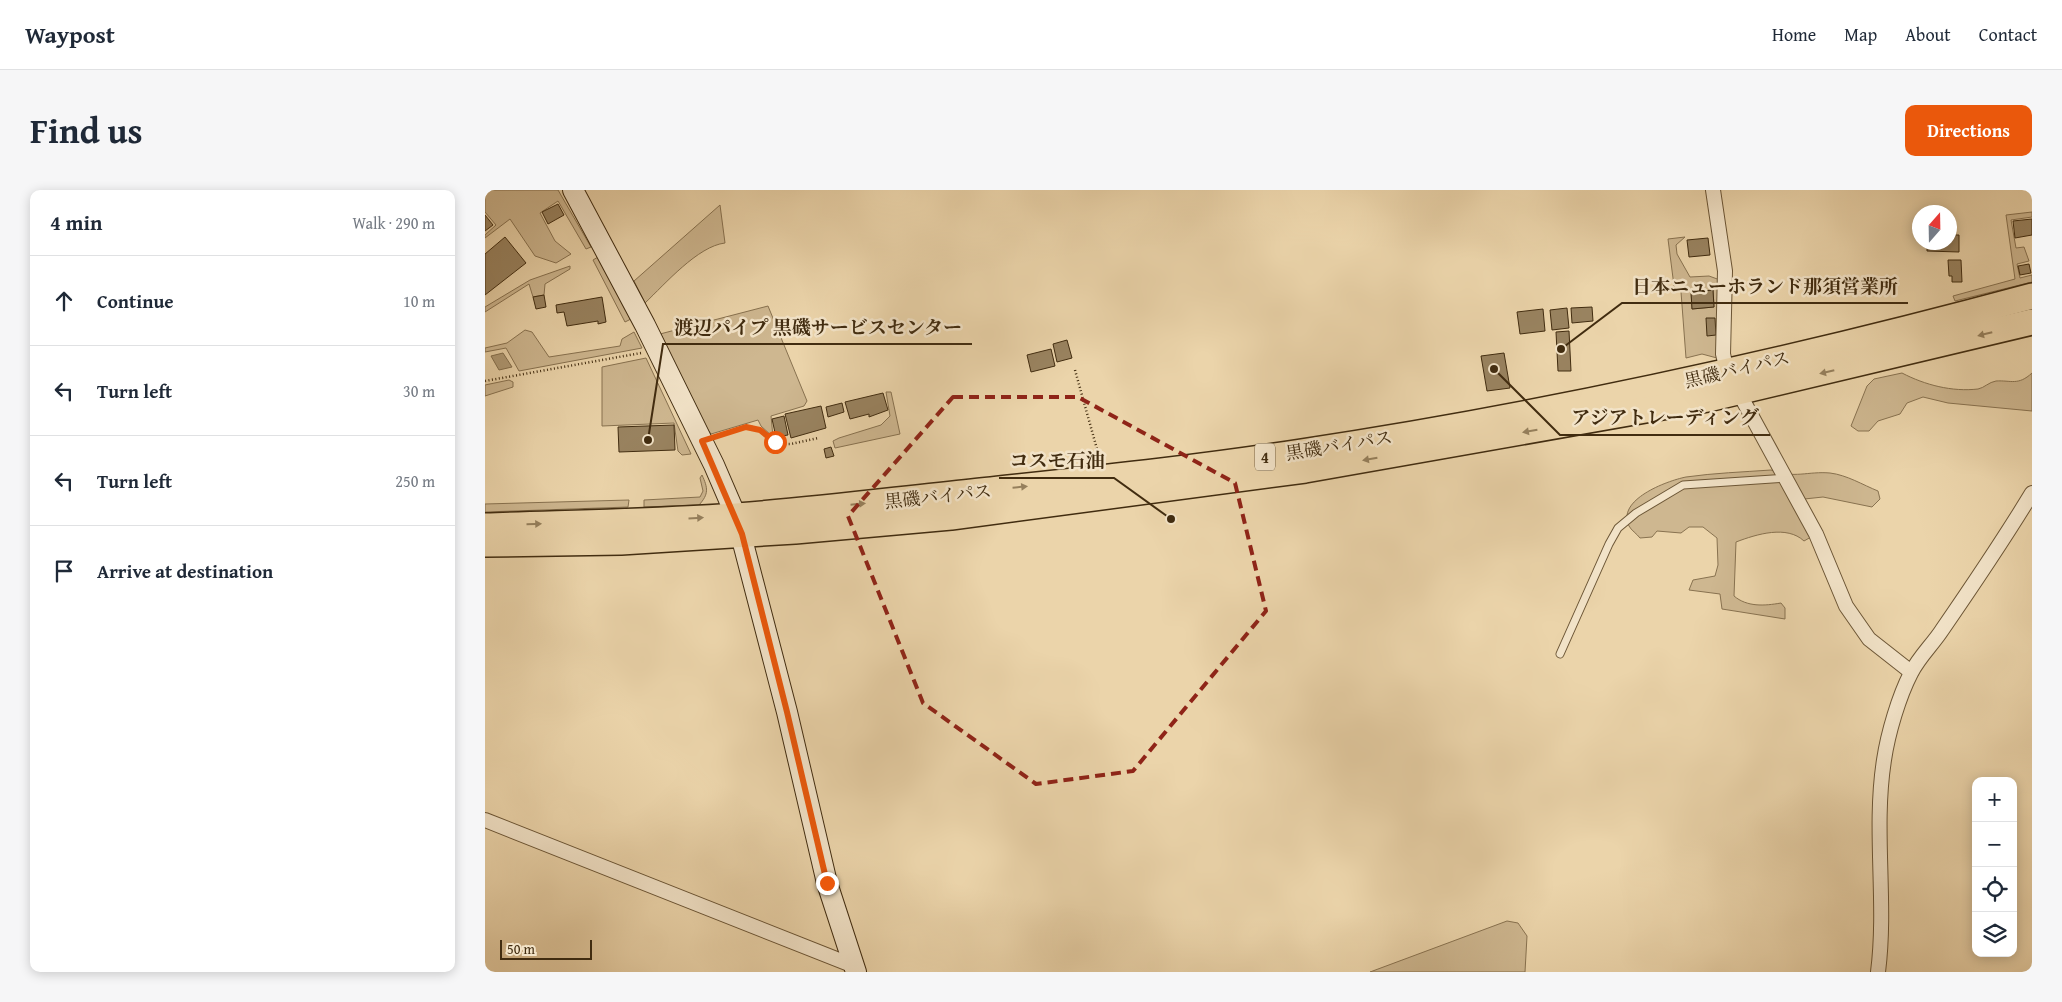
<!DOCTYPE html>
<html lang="en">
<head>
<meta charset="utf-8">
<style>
  body { margin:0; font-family:"Gentium Book Plus","Noto Serif JP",serif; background:#f6f6f7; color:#1f2937 }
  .controls { position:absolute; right:15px; bottom:15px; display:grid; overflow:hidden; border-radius:10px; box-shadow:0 2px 12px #0003 }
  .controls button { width:45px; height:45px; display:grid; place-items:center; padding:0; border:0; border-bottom:1px solid #e0e1e3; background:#fff; color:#1f2937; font:25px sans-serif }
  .compass { position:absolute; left:1427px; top:15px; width:45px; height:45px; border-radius:50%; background:#fff; box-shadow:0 2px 12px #0003; rotate:20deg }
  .scale { position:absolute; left:15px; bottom:12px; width:92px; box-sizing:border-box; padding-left:5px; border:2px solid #412c10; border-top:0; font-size:14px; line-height:18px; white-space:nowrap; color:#412c10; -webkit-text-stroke:4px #f2e3c8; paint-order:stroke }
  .stop { position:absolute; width:15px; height:15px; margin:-11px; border:4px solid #ea580c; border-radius:50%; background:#fff }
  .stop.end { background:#ea580c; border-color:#fff; box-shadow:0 1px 5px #0008 }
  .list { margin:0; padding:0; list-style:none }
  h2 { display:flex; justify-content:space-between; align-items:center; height:65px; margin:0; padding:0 20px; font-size:21px }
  h2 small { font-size:16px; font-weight:400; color:#747a83 }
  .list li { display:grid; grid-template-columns:32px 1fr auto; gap:15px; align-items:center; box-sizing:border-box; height:90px; padding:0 20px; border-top:1px solid #e0e1e3 }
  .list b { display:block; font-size:19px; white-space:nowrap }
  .list em { font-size:16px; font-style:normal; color:#747a83 }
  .icon { flex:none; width:28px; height:28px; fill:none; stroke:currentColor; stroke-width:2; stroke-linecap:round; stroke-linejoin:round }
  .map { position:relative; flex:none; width:1547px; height:782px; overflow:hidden; border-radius:10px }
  header { display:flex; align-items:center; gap:30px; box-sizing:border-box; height:70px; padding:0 25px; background:#fff; border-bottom:1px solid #e0e1e3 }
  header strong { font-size:24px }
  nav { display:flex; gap:28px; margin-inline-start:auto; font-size:18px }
  .intro { display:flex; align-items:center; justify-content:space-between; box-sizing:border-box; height:120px; padding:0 30px }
  h1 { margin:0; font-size:35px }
  .button { padding:12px 22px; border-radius:10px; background:#ea580c; color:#fff; font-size:18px; font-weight:700 }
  main { display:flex; gap:30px; padding:0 30px }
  aside { flex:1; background:#fff; border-radius:10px; box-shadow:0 2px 12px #0003 }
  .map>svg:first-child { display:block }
  .green { fill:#ceb790; stroke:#887250; fill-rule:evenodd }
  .water { fill:#b19b76; stroke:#846f4d }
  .building { fill:#998360; stroke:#412c10 }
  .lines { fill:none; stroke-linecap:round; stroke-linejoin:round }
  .lane-casing { stroke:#6c5636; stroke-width:9 }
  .street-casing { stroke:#6c5636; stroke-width:16 }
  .secondary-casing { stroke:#412c10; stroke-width:22 }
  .highway-casing { stroke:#412c10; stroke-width:28 }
  .path { stroke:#412c10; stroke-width:2.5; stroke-dasharray:1 2.5; stroke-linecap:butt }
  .lane { stroke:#f2e3c8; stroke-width:7 }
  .street { stroke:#f2e3c8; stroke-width:14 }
  .secondary { stroke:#f2e3c8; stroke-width:20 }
  .highway { stroke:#ebd4aa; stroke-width:25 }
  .oneway { fill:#96805d }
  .route { stroke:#ea580c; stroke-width:6 }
  .marked { fill:none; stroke:#8f2418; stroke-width:4; stroke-dasharray:10 6; stroke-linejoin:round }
  .labels { text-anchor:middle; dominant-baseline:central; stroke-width:5; stroke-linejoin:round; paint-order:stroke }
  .shield { fill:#f2e3c8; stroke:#766347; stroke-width:1 }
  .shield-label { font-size:16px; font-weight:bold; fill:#412c10 }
  .street-label { font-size:18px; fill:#412c10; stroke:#f2e3c8 }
  .leader { fill:none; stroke:#412c10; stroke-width:2 }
  .callout-dot { fill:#412c10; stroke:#f2e3c8; stroke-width:2 }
  .callout-label { font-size:19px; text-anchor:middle; font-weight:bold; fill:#412c10; stroke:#f2e3c8; stroke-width:5; stroke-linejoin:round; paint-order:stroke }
</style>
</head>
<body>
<header>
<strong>Waypost</strong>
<nav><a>Home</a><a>Map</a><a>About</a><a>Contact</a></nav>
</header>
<div class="intro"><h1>Find us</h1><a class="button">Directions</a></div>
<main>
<aside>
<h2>4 min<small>Walk · 290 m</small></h2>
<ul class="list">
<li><svg class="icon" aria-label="ahead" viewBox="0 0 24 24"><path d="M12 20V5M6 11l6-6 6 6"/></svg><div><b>Continue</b></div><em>10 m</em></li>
<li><svg class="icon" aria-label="left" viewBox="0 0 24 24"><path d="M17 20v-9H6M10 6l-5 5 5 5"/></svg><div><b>Turn left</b></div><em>30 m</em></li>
<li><svg class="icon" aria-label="left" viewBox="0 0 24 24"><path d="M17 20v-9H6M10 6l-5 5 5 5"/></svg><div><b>Turn left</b></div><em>250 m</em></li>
<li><svg class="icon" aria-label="arrive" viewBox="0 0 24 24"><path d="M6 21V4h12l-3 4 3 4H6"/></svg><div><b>Arrive at destination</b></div></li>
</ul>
</aside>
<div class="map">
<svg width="1547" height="782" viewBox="0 0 1547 782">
  <rect width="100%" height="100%" fill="#ebd4aa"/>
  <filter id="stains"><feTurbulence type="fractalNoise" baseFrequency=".004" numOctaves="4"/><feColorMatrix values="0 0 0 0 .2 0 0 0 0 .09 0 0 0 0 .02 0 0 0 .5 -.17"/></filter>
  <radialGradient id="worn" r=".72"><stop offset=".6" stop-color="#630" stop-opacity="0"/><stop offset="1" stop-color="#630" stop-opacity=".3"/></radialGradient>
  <g class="green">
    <path d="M0 0H73L106 57 101 59 73 11 55 23 70 51 86 64 71 73 50 66 25 29 0 48V45L11 35 0 22Z"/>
    <path d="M235 15 240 53C213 56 180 94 160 113L149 91Z"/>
    <path d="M1547 22V27L1526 30 1531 58 1539 57 1544 71 1532 74 1535 88 1547 85V92L1470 111 1468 106 1530 89 1521 25Z"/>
    <path d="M1200 47 1191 55 1192 64 1205 87 1224 86 1235 90 1232 168 1217 164 1201 168 1196 102 1189 96 1183 49ZM1228 100 1229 117 1207 119 1206 102Z"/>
    <path d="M113 67 146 129 140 132 108 70Z"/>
    <path d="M85 76V79L60 94 59 105 48 107 44 94 0 122V117L45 90Z"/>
    <path d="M283 116 322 211 319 216 286 226 288 247 276 236 273 230 226 244 218 233 175 144Z"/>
    <path d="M40 140 47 142 64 167 135 156 137 149 149 142 157 158 34 181 21 158 0 162V158L22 153Z"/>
    <path d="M161 168 206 264 197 265 193 261 189 233 117 236V177Z"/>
    <path d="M1417 183C1440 195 1467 202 1493 199 1499 198 1504 192 1511 191 1526 190 1533 196 1547 183V221L1463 213 1438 207 1422 213 1415 224 1393 231 1384 241H1373L1366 236 1382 196 1389 189Z"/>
    <path d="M24 190 28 192V197L0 206V195Z"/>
    <path d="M401 202H406L415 244 350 258 348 251 354 248 396 235 405 226Z"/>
    <path d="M1286 280C1309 289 1323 281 1345 283 1362 285 1378 295 1393 301L1395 309 1387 317 1338 307 1310 310 1326 347 1319 351C1302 335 1272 344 1251 352L1249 406C1262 417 1279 416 1296 413L1300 418V429L1237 419 1235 404 1204 400 1208 390 1230 386 1233 375 1232 348 1218 337H1204L1196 343 1172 341 1167 347 1155 348C1152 344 1146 340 1144 336 1131 310 1181 291 1201 287 1229 283 1258 282 1286 280Z"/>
    <path d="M217 285C223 298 224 304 214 315L159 317V310L215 307 218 301 215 288Z"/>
    <path d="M144 310 143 317 0 322V314Z"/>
    <path d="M1022 731 1033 733 1042 746 1040 782H885Z"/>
  </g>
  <path class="water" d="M18 163 27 177 14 180 6 166Z"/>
  <g class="building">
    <path d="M73 14 79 25 63 34 57 22Z"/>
    <path d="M0 25 8 35 0 41Z"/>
    <path d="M1547 29V45L1530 48 1528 31Z"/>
    <path d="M1464 45H1474V62L1442 61V52H1464Z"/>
    <path d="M20 47 41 73 0 105V64Z"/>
    <path d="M1223 48 1225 65 1204 67 1202 50Z"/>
    <path d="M1463 70H1476L1477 92H1467V86H1464Z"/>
    <path d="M1544 74 1546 83 1535 85 1533 76Z"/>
    <path d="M1228 100 1229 117 1207 119 1206 102Z"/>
    <path d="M59 105 61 117 51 119 48 107Z"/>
    <path d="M117 107 121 132 113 134V131L82 136 79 122 72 123 71 115Z"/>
    <path d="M1107 117 1108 131 1087 133 1086 118Z"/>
    <path d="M1082 118 1084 138 1067 140 1065 120Z"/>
    <path d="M1058 119 1060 141 1035 144 1032 122Z"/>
    <path d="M1221 128H1230L1231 145 1222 146Z"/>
    <path d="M1084 141 1086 181H1073L1071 142Z"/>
    <path d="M582 150 587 168 572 172 568 154Z"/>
    <path d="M566 159 570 176 546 182 542 165Z"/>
    <path d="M1019 163 1025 198 1002 201 996 166Z"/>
    <path d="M398 203 403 220 384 227V224L365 229 360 212Z"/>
    <path d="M357 213 359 222 343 227 341 217Z"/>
    <path d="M336 216 341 238 306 248 300 224Z"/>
    <path d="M299 226 303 245 291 247 287 229Z"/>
    <path d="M189 235 190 260 134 262 133 237Z"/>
    <path d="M346 257 349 266 341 268 339 259Z"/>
  </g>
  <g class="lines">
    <g class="lane-casing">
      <path id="lane" d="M1075 464 1124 354 1133 338 1151 323 1198 295 1301 288"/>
    </g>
    <g class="street-casing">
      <g id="street">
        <path d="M1228 0 1240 81 1238 164 1242 181 1331 344 1361 416 1384 449 1426 482"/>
        <path d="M0 630 369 776"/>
        <path d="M1393 782C1402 712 1388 640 1399 570 1403 543 1414 506 1426 483 1434 467 1448 454 1457 440 1488 395 1519 349 1547 303"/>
      </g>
    </g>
    <g class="secondary-casing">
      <path id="secondary" d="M88 0 160 135 229 275 251 326 302 522 342 693 371 782"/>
    </g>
    <g class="highway-casing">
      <g id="highway">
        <path d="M0 336C84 333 168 332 252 326 330 320 409 310 487 302 597 290 707 279 816 262 1062 225 1306 171 1547 106"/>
        <path d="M0 354 136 352 310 341 466 327 820 280 1223 209 1547 132"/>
      </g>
    </g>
    <g class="path">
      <path d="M590 180 615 270"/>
      <path d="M0 191 156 163"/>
      <path d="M233 246 261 237H268L295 254H306L333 248"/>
    </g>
    <use href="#lane" class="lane"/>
    <use href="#street" class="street"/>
    <use href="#secondary" class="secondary"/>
    <use href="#highway" class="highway"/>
  </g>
  <defs><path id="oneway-solid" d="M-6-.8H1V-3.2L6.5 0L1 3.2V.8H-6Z" transform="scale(1.25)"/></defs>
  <g class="oneway">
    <use href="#oneway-solid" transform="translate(1500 144) rotate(166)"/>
    <use href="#oneway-solid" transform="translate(1342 182) rotate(167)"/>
    <use href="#oneway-solid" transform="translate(1045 241) rotate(170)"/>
    <use href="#oneway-solid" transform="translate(885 269) rotate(170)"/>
    <use href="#oneway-solid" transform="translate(535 297) rotate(-6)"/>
    <use href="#oneway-solid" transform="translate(373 314) rotate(-6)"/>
    <use href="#oneway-solid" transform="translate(211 328) rotate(-3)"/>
    <use href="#oneway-solid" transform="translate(49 334) rotate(-2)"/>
  </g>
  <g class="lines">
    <path class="route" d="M290 252 275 240 261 237 217 251 257 344 302 522 342 693"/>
  </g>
  <path class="marked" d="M468 207H593L750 293 781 421 648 581 551 594 438 513 363 326Z"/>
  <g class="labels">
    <rect class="shield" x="770" y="253.5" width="20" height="27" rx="4"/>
    <g class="shield-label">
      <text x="780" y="267">4</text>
    </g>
    <g class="street-label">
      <text transform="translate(1252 179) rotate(-13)">黒磯バイパス</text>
      <text transform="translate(854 255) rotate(-9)">黒磯バイパス</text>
      <text transform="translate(453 306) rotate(-6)">黒磯バイパス</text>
    </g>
  </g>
  <path class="leader" d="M1076 159L1137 113H1423M163 250L178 154H487M1009 179L1075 245H1285M686 329L629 288H514"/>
  <g class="callout-dot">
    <circle cx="1076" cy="159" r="5"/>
    <circle cx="163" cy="250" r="5"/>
    <circle cx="1009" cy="179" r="5"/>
    <circle cx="686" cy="329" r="5"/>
  </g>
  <g class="callout-label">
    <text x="1280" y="103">日本ニューホランド那須営業所</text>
    <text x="333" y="144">渡辺パイプ 黒磯サービスセンター</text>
    <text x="1180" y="234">アジアトレーディング</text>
    <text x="572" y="277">コスモ石油</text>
  </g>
  <rect width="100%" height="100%" filter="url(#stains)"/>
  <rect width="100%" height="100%" fill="url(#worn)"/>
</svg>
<div class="controls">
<button>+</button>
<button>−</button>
<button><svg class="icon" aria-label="locate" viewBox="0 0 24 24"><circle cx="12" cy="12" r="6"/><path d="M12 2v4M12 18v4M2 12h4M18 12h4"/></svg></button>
<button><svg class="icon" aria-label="layers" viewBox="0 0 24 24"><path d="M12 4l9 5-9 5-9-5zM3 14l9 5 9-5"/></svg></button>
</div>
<svg class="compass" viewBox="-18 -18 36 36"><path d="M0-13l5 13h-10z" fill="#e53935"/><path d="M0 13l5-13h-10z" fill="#747a83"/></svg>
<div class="scale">50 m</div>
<div class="stop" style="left:290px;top:252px"></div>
<div class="stop end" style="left:342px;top:693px"></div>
</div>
</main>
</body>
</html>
